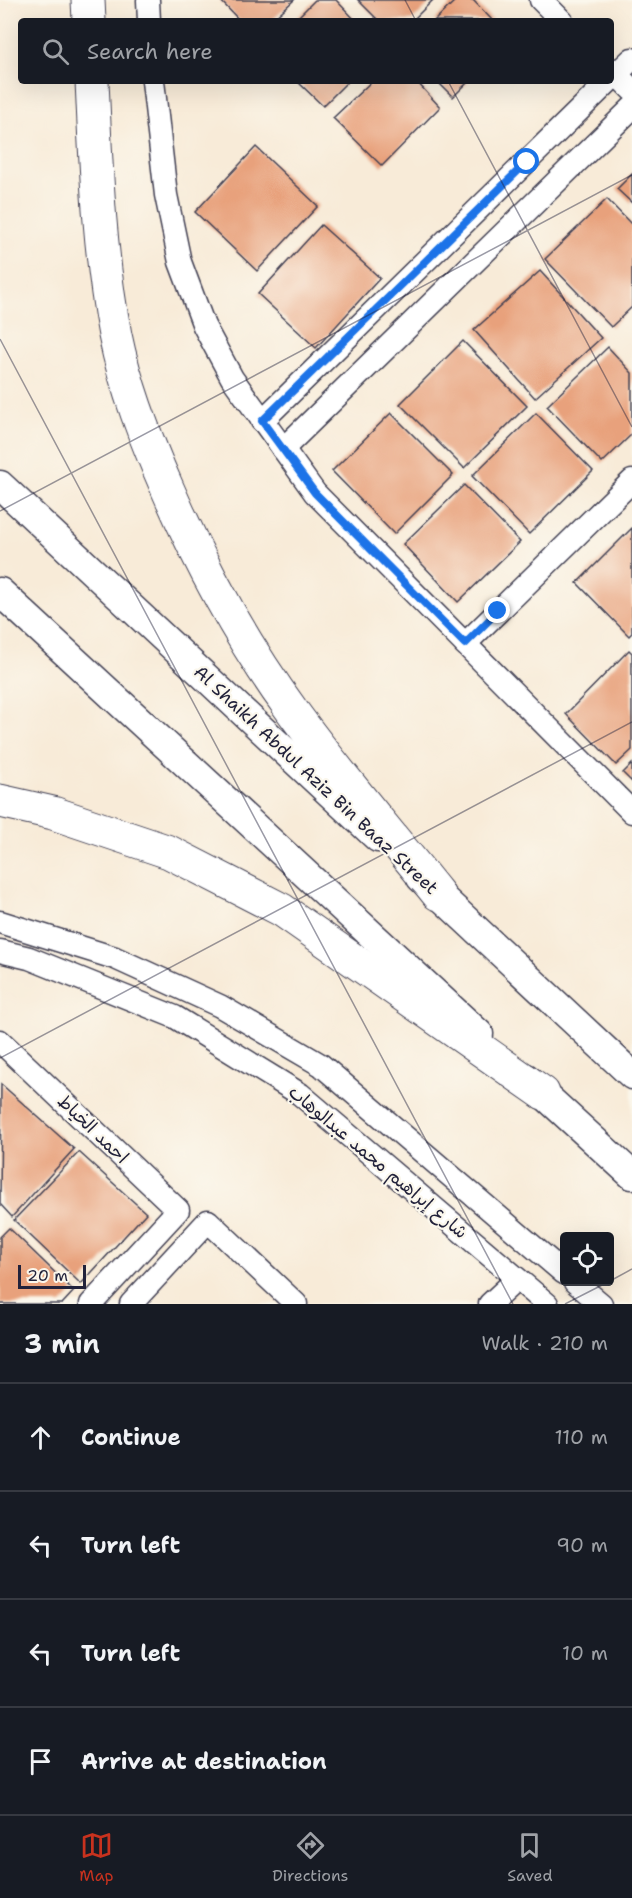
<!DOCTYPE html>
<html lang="en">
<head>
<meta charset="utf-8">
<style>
  body { margin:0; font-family:"Shantell Sans","Playpen Sans Arabic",sans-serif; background:#242831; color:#f1f3f6 }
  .controls { position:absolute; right:18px; bottom:18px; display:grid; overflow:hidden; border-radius:6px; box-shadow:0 6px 24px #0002 }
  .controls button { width:54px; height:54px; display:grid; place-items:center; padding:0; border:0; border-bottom:2px solid #363941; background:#171b24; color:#f1f3f6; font:30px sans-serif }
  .scale { position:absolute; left:18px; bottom:15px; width:68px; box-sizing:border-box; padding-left:6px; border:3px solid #22223b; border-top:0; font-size:16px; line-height:21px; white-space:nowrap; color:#22223b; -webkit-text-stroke:4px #fbf7ec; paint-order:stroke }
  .stop { position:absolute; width:18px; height:18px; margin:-14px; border:4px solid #1a73e8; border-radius:50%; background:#fff }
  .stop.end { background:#1a73e8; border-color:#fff; box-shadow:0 2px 6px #0008 }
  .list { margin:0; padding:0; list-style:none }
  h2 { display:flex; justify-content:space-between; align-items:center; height:78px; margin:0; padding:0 24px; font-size:26px }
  h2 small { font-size:20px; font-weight:400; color:#9ea1a6 }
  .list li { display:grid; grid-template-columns:39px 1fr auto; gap:18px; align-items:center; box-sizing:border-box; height:108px; padding:0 24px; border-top:2px solid #363941 }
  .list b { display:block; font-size:22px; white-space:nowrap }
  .list em { font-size:20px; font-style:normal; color:#9ea1a6 }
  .icon { flex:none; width:33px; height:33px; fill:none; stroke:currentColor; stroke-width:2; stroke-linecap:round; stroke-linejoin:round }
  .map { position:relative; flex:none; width:632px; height:1304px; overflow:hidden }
  .search { position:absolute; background:#171b24; box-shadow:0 6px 24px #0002; left:18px; right:18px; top:18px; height:66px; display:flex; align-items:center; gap:15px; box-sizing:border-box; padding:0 21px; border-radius:6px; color:#9ea1a6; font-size:22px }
  .sheet { height:510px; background:#171b24 }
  nav { display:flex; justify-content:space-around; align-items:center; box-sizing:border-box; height:84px; border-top:2px solid #363941; background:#171b24; font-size:16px; color:#9ea1a6 }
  nav a { display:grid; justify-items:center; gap:3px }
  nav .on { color:#c8321e }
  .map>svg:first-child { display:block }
  .building { fill:#e8a17b }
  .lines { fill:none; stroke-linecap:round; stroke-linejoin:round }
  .minor-casing { stroke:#424053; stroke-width:25 }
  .major-casing { stroke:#424053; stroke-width:31 }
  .highway-casing { stroke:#424053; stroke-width:35 }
  .minor { stroke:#fff; stroke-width:22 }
  .major { stroke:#fff; stroke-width:28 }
  .highway { stroke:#fff; stroke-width:33 }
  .route { stroke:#1a73e8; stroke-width:8 }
  .ticks { fill:none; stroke:#22223b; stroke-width:1.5; stroke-opacity:0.45 }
  .labels { text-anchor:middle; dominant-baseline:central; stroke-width:4.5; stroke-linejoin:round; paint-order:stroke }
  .street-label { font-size:18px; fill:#22223b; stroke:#fbf7ec }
</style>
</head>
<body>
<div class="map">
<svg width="632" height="1304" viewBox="0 0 632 1304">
  <rect width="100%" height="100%" fill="#fbf7ec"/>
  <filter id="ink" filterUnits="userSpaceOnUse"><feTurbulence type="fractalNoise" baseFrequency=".0167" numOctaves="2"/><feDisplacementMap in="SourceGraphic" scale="12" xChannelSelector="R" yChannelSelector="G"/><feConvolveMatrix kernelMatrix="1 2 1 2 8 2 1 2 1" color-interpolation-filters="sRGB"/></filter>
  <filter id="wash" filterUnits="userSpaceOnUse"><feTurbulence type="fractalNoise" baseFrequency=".008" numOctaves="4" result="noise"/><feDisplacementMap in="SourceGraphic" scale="24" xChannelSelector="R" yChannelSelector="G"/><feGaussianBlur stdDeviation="1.35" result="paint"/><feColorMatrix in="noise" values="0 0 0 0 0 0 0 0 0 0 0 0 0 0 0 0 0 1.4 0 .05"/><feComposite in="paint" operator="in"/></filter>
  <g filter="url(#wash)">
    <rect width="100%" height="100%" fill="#f8ebd8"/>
    <g id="blocks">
      <g class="building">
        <path d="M220 0H294L271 21H240Z"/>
        <path d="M315 0H336L356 21H294Z"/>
        <path d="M358 0H433L412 21H379Z"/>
        <path d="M456 0H473L493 21H434Z"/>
        <path d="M297 81H348L323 106Z"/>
        <path d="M372 81H416L440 107 382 166 333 118Z"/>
        <path d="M437 81H469L453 97Z"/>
        <path d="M256 147 318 206 257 271 195 212Z"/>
        <path d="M632 174V203L617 189Z"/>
        <path d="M607 199 632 225V307L611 327 545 259Z"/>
        <path d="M321 225 380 278 316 348 258 294Z"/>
        <path d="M540 271 601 338 535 398 474 330Z"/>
        <path d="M463 341 527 406 464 468 400 404Z"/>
        <path d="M608 347 632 373V434L602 463 547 406Z"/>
        <path d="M391 413 453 475 394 534 332 471Z"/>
        <path d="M536 413 593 471 529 534 472 476Z"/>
        <path d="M464 485 520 542 458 602 403 544Z"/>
        <path d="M632 528V633L629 636 577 583Z"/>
        <path d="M629 650 632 653V750L616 765 566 714Z"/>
        <path d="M632 764V782L623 773Z"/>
        <path d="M1 1084 74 1149 12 1217 0 1204Z"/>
        <path d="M79 1152 146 1213 81 1284 14 1220Z"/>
        <path d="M9 1228 74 1291 62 1304H0V1237Z"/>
      </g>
    </g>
  </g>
  <g filter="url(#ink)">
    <use href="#blocks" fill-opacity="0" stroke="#424053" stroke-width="1.5"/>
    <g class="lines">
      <g class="minor-casing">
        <g id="minor">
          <path d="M148 0 149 21"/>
          <path d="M541 0 562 21"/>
          <path d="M611 69 632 90"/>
          <path d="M611 79 632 59"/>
          <path d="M153 81 166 195 180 262 204 326 232 378 315 493 632 812"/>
          <path d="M262 421 609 81"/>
          <path d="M283 449 632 108"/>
          <path d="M465 644 632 481"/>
          <path d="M0 922 115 958 220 1006 321 1065 564 1273"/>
          <path d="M0 951 29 958 175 1017 300 1094 547 1304"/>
          <path d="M0 1041 178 1210 91 1304"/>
          <path d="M575 1282 601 1304"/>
          <path d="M131 1304 208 1221 296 1304"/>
          <path d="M490 1304 517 1279"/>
        </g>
      </g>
      <g class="major-casing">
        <g id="major">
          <path d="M0 485 378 838"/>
          <path d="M0 592 479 1034"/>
          <path d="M421 878 632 1075"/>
          <path d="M526 1078 632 1175"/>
        </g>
      </g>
      <g class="highway-casing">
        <g id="highway">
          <path d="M88 0 89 21"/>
          <path d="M92 81C96 166 99 252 115 335 126 389 146 440 168 490 202 568 243 644 293 712 339 775 390 834 438 894"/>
          <path d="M0 801 53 813 169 852 282 910 543 1093"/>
        </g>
      </g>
      <use href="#minor" class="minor"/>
      <use href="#major" class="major"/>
      <use href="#highway" class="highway"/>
    </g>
  </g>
  <g class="lines" filter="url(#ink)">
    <path class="route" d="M498 611 465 644 315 493 262 421 527 162"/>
  </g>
  <path class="ticks" d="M405 0 416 21M448 81 632 427M0 339 513 1304M0 511 632 175M0 1058 632 722M610 1281 632 1269M565 1304 608 1282"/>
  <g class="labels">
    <g class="street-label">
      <text transform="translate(316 780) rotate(43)">Al Shaikh Abdul Aziz Bin Baaz Street</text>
      <text transform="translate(93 1129) rotate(44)">احمد الخياط</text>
      <text transform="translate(378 1162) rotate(40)">شارع إبراهيم محمد عبدالوهاب</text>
    </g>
  </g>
</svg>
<div class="controls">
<button><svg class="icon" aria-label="locate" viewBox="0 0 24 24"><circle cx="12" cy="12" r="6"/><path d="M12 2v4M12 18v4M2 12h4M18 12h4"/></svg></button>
</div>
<div class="scale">20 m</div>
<div class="stop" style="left:527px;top:162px"></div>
<div class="stop end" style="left:498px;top:611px"></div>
<div class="search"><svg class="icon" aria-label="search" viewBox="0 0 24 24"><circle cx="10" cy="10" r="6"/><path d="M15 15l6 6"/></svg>Search here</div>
</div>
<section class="sheet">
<h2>3 min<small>Walk · 210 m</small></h2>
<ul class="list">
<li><svg class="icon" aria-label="ahead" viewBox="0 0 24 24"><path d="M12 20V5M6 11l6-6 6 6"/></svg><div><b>Continue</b></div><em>110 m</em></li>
<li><svg class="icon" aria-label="left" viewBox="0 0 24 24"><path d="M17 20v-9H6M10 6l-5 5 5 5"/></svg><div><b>Turn left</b></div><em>90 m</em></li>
<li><svg class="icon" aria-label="left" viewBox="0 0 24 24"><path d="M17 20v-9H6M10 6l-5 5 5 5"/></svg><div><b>Turn left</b></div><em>10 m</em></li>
<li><svg class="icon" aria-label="arrive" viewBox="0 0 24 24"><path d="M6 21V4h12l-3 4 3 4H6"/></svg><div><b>Arrive at destination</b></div></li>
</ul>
</section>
<nav>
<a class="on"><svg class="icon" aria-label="map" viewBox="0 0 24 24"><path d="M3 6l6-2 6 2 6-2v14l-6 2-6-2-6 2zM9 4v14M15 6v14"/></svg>Map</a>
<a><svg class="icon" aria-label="directions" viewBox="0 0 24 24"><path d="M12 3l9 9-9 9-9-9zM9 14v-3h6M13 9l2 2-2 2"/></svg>Directions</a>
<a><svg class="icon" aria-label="saved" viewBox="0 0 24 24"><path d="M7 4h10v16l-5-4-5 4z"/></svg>Saved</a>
</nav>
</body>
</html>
